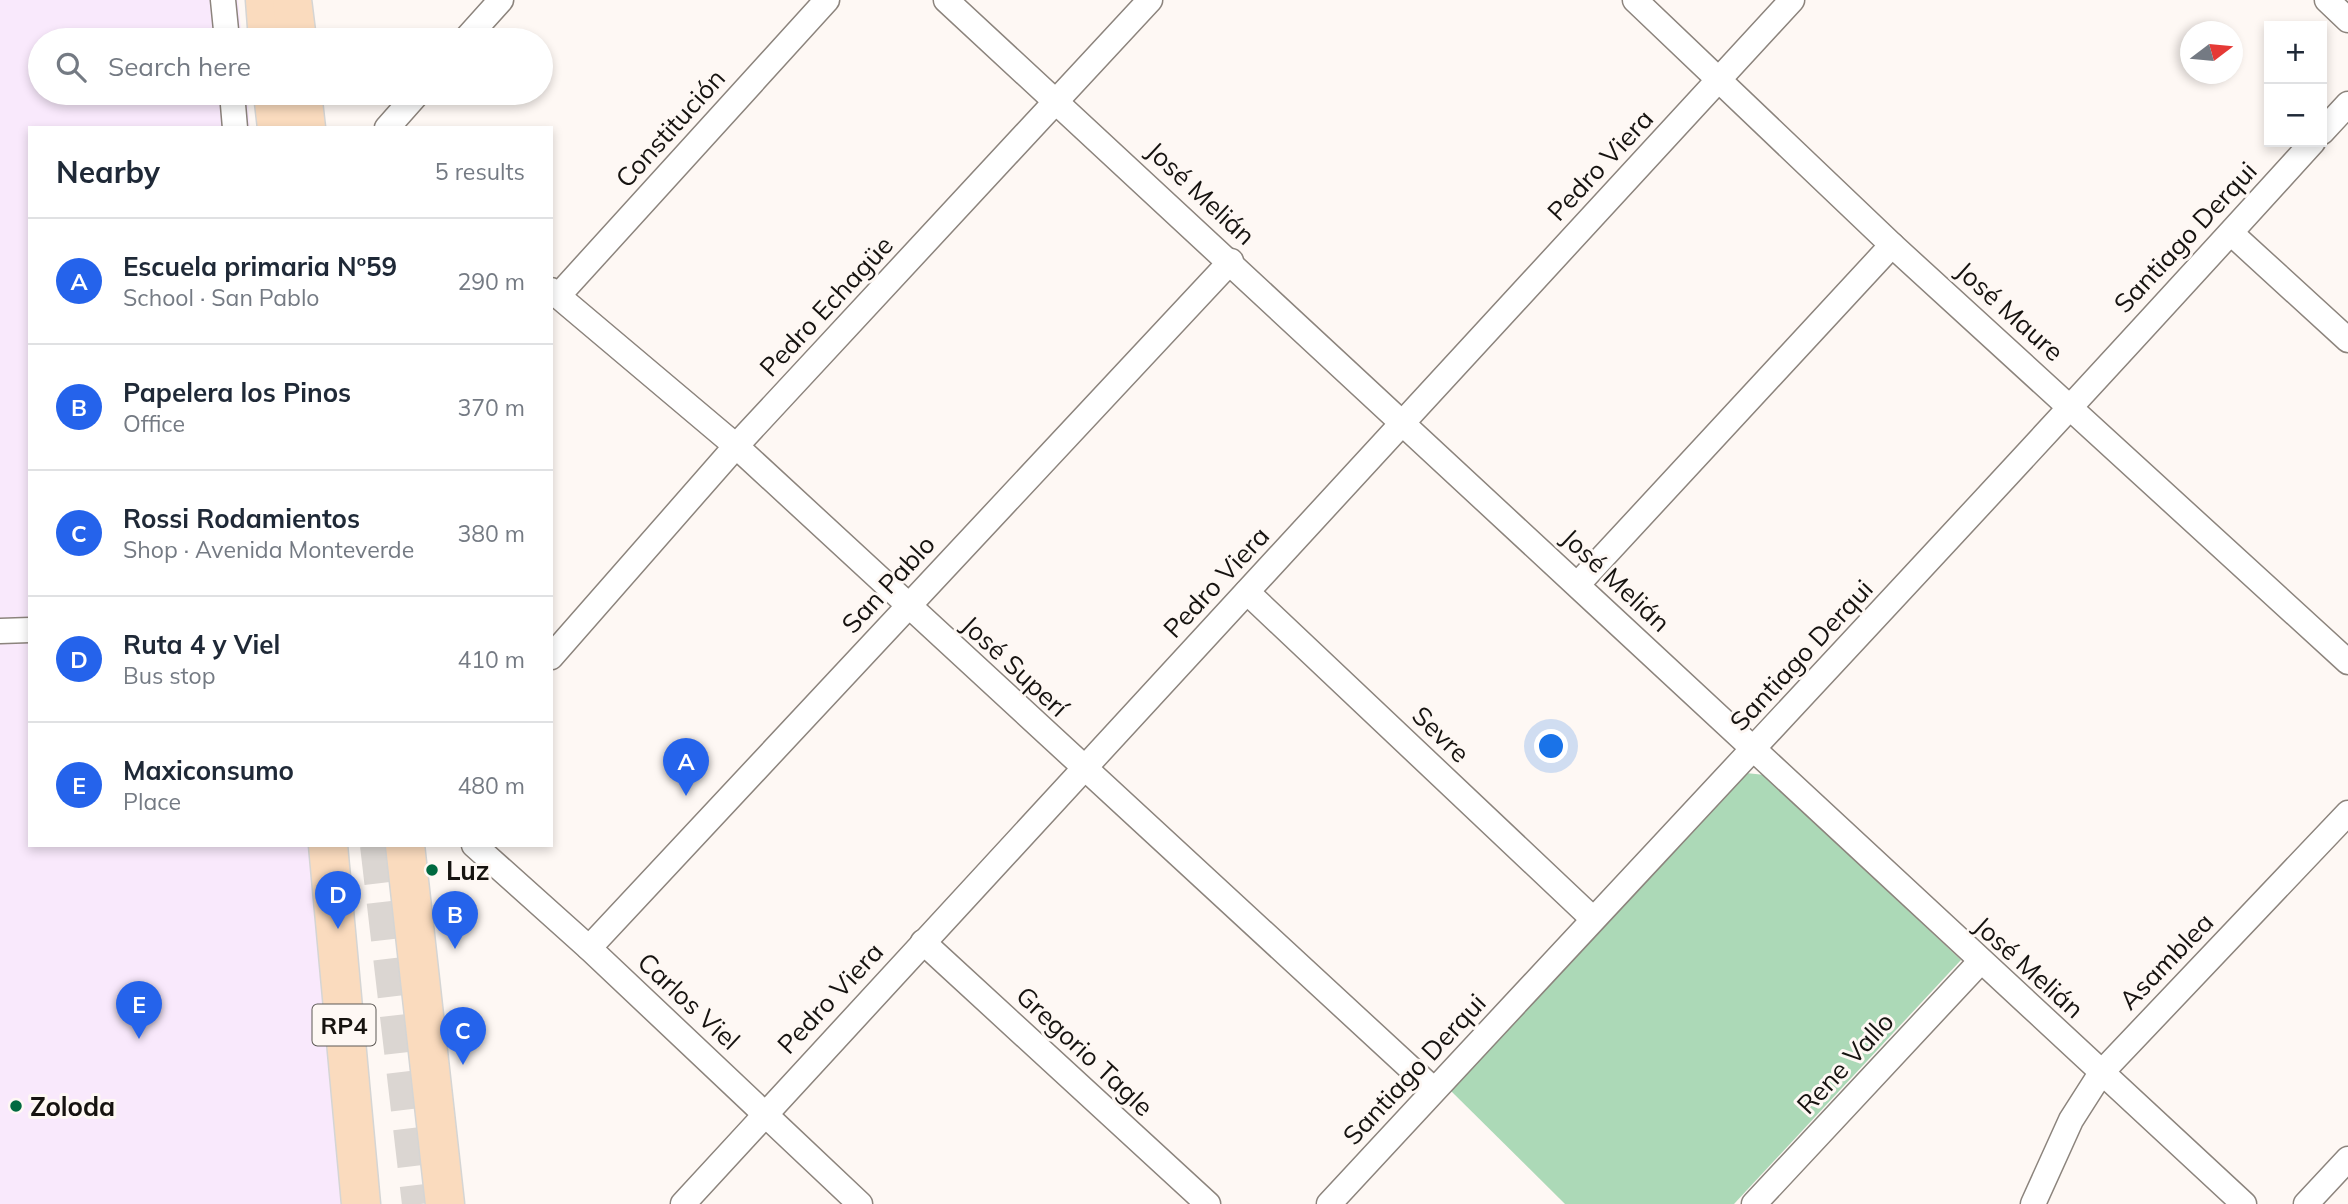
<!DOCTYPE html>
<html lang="en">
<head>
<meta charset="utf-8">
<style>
  body { margin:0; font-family:Mulish,sans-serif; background:#f6f6f7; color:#1f2937 }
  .controls { position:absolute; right:21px; top:21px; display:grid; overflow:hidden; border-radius:0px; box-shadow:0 4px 10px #0003 }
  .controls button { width:63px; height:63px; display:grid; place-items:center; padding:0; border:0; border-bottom:2px solid #e0e1e3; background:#fff; color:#1f2937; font:35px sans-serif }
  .compass { position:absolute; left:2180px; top:21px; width:63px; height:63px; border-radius:50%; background:#fff; box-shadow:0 4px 10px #0003; rotate:74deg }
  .you { position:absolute; left:1552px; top:747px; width:24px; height:24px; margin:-18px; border:5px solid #fff; border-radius:50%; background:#1a73e8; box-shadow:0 0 0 10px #1a73e833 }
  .badge { display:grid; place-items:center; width:46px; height:46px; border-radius:50%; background:#2563eb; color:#fff; font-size:23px; font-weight:700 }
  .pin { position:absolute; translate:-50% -58px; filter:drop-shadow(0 2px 4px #0008) }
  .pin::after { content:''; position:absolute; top:37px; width:24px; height:21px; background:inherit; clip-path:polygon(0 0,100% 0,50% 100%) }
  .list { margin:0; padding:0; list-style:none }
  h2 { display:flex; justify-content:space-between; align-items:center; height:91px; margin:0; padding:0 28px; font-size:30px }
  h2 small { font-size:23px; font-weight:400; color:#747a83 }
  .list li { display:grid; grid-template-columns:46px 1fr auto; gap:21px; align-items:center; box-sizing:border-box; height:126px; padding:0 28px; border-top:2px solid #e0e1e3 }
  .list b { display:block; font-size:26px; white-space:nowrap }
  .list p { margin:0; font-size:23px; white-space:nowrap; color:#747a83 }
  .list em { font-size:23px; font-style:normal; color:#747a83 }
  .icon { flex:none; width:38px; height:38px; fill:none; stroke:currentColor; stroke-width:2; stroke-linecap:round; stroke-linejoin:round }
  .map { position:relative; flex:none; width:2348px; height:1204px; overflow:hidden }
  .search { position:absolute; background:#fff; box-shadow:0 4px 10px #0003; left:28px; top:28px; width:525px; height:77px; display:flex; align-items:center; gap:18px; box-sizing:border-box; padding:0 24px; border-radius:38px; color:#747a83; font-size:26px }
  .panel { position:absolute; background:#fff; box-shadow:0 4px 10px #0003; left:28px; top:126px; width:525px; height:721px; border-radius:0px }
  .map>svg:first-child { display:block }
  .industrial { fill:#f9e9fc }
  .green { fill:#acd9b7 }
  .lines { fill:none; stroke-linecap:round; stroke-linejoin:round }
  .primary-tunnel { stroke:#dbd6d2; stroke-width:38; stroke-dasharray:38 19; stroke-linecap:butt }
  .minor-casing { stroke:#8c847d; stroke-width:27 }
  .primary-casing { stroke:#d5d5d4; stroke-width:41 }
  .minor { stroke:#fff; stroke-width:24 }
  .primary { stroke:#fadbbe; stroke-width:38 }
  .poi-dot { fill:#006940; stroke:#fef8f4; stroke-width:2.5 }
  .labels { text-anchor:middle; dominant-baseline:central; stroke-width:6; stroke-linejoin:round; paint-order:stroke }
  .shield { fill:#fef8f4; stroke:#5c5854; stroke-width:2 }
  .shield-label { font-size:24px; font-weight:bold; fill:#161310 }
  .street-label { font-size:26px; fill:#161310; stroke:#fef8f4 }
  .poi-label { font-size:26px; font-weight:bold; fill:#161310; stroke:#fef8f4; text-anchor:start }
</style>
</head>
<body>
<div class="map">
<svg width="2348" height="1204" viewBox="0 0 2348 1204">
  <rect width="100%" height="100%" fill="#fef8f4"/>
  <path class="industrial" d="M0 0H238L242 40H40V93H247L250 128H30V845H318L353 1204H0Z"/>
  <path class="green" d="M1746 773 1765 775 1961 960 1734 1204H1565L1451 1091Z"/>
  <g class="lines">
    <path class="primary-tunnel" d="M379 845 421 1204"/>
    <g class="minor-casing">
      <g id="minor">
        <path d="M223 0 227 40"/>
        <path d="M946 0C1381 399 1809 805 2244 1204"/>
        <path d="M1635 0 1892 245 2348 662"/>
        <path d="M2327 0 2348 20"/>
        <path d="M465 40 501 0"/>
        <path d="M232 93 235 128"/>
        <path d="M387 128 418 93"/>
        <path d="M2322 132 2348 104"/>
        <path d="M2231 233 2348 340"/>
        <path d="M551 290 736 446 1434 1090"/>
        <path d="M558 296 827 0"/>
        <path d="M1578 584 1892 245"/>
        <path d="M1247 592 1593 919"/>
        <path d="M0 631 30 630"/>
        <path d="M551 657 736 446 1150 0"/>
        <path d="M474 845 589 948 860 1204"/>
        <path d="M923 942 1208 1204"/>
        <path d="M589 948 1231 261"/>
        <path d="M683 1204 1792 0"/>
        <path d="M1329 1204C1657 850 1989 499 2313 142"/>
        <path d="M1754 1204 1979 963"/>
        <path d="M2033 1204 2071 1120 2101 1073 2348 813"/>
        <path d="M2306 1204 2348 1159"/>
      </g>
    </g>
    <g class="primary-casing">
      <g id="primary">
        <path d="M265 0 268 40"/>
        <path d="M292 0 297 40"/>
        <path d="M273 93 277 128"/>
        <path d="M302 93 306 128"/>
        <path d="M328 845 361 1204"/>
        <path d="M405 845 445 1204"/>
      </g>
    </g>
    <use href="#minor" class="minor"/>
    <use href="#primary" class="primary"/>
  </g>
  <g class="poi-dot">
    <circle cx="432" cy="870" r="7"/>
    <circle cx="16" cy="1106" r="7"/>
  </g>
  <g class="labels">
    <rect class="shield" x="312.5" y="1004.5" width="63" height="41" rx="5"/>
    <g class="shield-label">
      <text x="344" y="1025">RP4</text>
    </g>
    <g class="street-label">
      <text transform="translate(670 128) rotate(-48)">Constitución</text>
      <text transform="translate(1600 165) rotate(-47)">Pedro Viera</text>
      <text transform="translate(1201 193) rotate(43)">José Melián</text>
      <text transform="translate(2185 237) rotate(-47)">Santiago Derqui</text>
      <text transform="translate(826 306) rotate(-47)">Pedro Echagüe</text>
      <text transform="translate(2010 311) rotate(42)">José Maure</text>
      <text transform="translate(1616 580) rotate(43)">José Melián</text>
      <text transform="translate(1216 582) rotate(-47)">Pedro Viera</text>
      <text transform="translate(888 584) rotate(-47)">San Pablo</text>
      <text transform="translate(1801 655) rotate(-47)">Santiago Derqui</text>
      <text transform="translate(1015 666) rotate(43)">José Superí</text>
      <text transform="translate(1441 734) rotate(44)">Sevre</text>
      <text transform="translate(2166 961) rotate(-46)">Asamblea</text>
      <text transform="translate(2029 967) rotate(42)">José Melián</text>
      <text transform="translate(830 998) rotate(-47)">Pedro Viera</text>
      <text transform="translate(689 1001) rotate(43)">Carlos Viel</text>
      <text transform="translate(1085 1051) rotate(43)">Gregorio Tagle</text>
      <text transform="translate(1845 1063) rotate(-47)">Rene Vallo</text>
      <text transform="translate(1414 1069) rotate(-47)">Santiago Derqui</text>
    </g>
    <g class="poi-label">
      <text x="446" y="870">Luz</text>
      <text x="30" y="1106">Zoloda</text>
    </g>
  </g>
</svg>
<div class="controls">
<button>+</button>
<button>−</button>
</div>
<svg class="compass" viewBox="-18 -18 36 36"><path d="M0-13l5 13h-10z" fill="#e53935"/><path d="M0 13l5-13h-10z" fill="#747a83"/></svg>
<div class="you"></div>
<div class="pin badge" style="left:686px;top:796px">A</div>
<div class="pin badge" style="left:455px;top:949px">B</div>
<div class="pin badge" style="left:463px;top:1065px">C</div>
<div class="pin badge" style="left:338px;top:929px">D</div>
<div class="pin badge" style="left:139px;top:1039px">E</div>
<div class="search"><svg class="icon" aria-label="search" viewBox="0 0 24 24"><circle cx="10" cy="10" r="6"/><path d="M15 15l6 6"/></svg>Search here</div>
<section class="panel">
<h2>Nearby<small>5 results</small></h2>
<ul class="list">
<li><span class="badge">A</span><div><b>Escuela primaria Nº59</b><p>School · San Pablo</p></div><em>290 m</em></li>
<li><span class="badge">B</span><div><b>Papelera los Pinos</b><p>Office</p></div><em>370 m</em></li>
<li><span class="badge">C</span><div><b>Rossi Rodamientos</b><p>Shop · Avenida Monteverde</p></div><em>380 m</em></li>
<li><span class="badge">D</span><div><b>Ruta 4 y Viel</b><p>Bus stop</p></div><em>410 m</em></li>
<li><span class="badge">E</span><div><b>Maxiconsumo</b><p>Place</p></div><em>480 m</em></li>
</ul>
</section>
</div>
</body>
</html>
